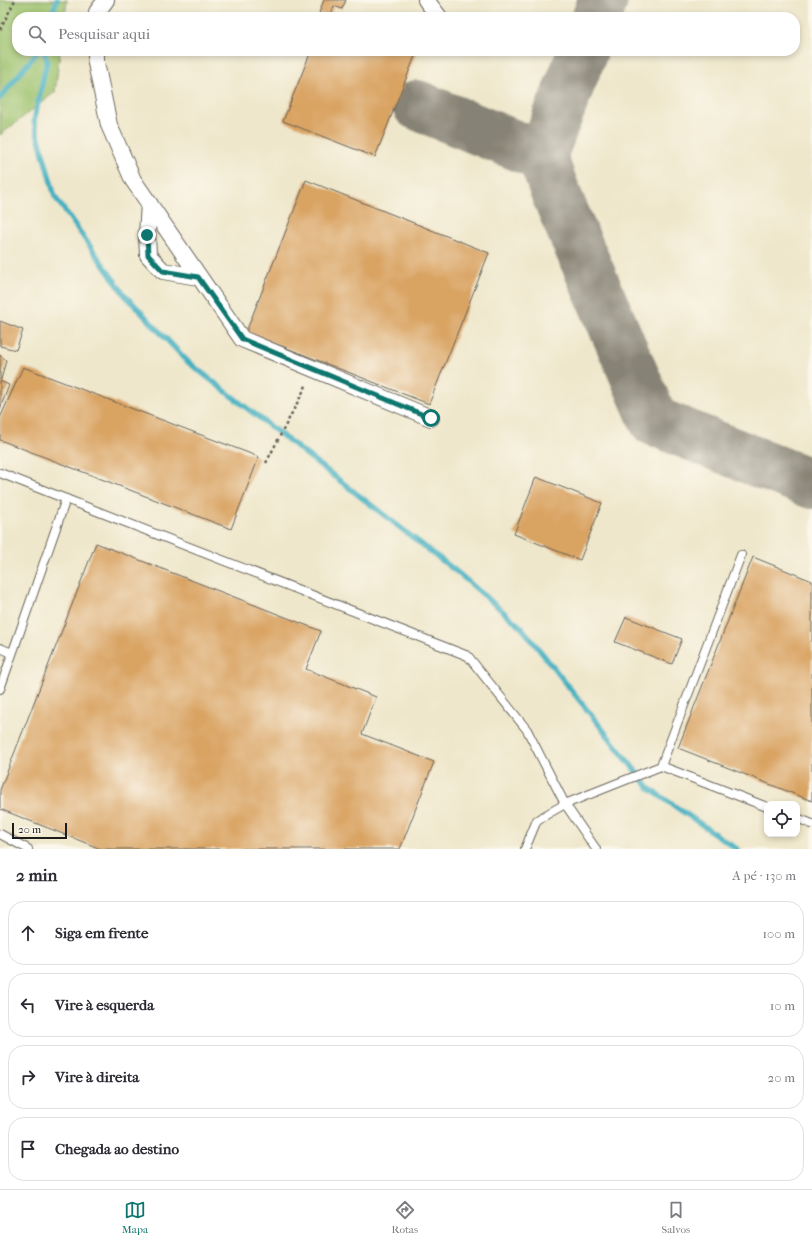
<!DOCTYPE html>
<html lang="pt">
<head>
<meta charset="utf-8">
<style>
  body { margin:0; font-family:"IM FELL French Canon",serif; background:#f2f2f3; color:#2b2b33 }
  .controls { position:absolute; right:12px; bottom:12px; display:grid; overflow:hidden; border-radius:8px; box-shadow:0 2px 6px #0003 }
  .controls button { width:36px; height:36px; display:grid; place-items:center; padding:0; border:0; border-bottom:1px solid #e1e1e2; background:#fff; color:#2b2b33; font:20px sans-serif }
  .scale { position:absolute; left:12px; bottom:10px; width:55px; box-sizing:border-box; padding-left:4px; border:2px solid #1c1c1c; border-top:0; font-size:11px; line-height:14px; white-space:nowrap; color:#1c1c1c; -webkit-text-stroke:3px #fbf7ec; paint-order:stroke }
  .stop { position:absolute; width:12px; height:12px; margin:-9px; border:3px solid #0f766e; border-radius:50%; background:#fff }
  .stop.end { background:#0f766e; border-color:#fff; box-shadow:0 1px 4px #0008 }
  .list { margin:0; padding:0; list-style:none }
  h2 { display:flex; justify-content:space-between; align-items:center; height:52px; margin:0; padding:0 16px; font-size:17px }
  h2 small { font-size:13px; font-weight:400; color:#7c7c81 }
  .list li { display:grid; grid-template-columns:26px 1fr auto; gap:12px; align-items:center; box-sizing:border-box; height:64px; margin:0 8px 8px; padding:0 8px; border:1px solid #e1e1e2; border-radius:16px }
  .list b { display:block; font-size:15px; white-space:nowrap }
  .list em { font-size:13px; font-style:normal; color:#7c7c81 }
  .icon { flex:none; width:22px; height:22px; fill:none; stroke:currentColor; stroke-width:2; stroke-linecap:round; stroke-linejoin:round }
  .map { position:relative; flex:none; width:812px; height:849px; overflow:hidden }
  .search { position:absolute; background:#fff; box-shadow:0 2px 6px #0003; left:12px; right:12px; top:12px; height:44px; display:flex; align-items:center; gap:10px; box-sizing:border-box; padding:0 14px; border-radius:16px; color:#7c7c81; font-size:15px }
  .sheet { height:340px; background:#fff }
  nav { display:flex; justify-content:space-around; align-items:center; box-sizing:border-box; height:56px; border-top:1px solid #e1e1e2; background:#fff; font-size:11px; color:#7c7c81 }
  nav a { display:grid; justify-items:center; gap:2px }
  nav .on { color:#0f766e }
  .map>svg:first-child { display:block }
  .green { fill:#9dc26d; stroke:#5c6f44 }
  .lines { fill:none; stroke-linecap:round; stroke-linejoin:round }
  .stream { stroke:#43b0c1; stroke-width:5.5 }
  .taxiway { stroke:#868274; stroke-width:50 }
  .building { fill:#d9a362 }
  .lane-casing { stroke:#666359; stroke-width:10 }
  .street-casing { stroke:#666359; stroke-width:18 }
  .path { stroke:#666359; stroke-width:2.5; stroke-dasharray:3 3; stroke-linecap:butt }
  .lane { stroke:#fff; stroke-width:8 }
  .street { stroke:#fff; stroke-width:16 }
  .route { stroke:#0f766e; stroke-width:5 }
</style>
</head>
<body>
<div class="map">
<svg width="812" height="849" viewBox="0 0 812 849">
  <rect width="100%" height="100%" fill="#fbf7ec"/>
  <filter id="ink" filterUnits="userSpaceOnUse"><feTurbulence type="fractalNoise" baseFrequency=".025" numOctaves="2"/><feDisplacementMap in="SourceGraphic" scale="8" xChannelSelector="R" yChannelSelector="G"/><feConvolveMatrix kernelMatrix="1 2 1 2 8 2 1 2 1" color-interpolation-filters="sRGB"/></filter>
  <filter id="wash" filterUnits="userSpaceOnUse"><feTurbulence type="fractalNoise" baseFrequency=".012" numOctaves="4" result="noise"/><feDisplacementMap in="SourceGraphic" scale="16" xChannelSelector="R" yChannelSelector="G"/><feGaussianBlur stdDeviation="0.9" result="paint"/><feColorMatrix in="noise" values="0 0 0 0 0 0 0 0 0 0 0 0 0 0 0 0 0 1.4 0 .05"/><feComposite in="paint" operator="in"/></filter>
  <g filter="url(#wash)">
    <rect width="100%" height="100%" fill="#efe7cb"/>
    <path class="green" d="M0 0H67L65 17H17V51H60L55 92 0 135Z"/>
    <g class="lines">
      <g class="stream">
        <path d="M51 17 57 0"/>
        <path d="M44 51 47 61 34 121 55 197 124 294 188 362 457 572 522 628 650 789 737 849"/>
        <path d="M0 98 38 51"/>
      </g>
      <g class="taxiway">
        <path d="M597 17 603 0"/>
        <path d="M417 105 542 156 583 51"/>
        <path d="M542 156 556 194 654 421 812 484"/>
      </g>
    </g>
    <g id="blocks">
      <g class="building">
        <path d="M324 0H346L342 9 334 6 330 17H324L325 15 319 13Z"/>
        <path d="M311 51H417L375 157 283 121Z"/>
        <path d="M306 180 489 253 429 404 246 332Z"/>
        <path d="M0 321 23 330 16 350 0 346Z"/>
        <path d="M0 355 6 360 1 380H0Z"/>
        <path d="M23 367 259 457 231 529 0 440V418Z"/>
        <path d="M0 381 9 385 0 409Z"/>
        <path d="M536 477 602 503 580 560 514 534Z"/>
        <path d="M96 543 321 631 306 669 376 697 362 734 434 762 400 849H101L0 809V790Z"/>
        <path d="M753 557 812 581V801L678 748Z"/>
        <path d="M626 617 682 639 672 664 615 642Z"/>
      </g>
    </g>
  </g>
  <g filter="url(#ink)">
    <use href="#blocks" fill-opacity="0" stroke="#666359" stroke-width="1"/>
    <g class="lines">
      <g class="lane-casing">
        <g id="lane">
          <path d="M0 473 66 499 0 689"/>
          <path d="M66 499 468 656 527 730 565 804 596 849"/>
          <path d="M741 555 661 766 767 807"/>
          <path d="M0 648 12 653"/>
          <path d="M797 818 812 824"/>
          <path d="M0 834 28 849"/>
          <path d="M525 849 537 820 565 804 661 766"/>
        </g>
      </g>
      <g class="street-casing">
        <g id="street">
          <path d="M426 0 439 17"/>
          <path d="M97 17V12L106 0"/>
          <path d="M96 51V63L109 125 133 180 242 339 431 418"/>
          <path d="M149 203 147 235 148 255 163 271 198 277"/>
        </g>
      </g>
      <g class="path">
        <path d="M0 30 15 0"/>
        <path d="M266 463 307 384"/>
      </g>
      <use href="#lane" class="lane"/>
      <use href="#street" class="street"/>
    </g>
  </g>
  <g class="lines" filter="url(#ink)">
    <path class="route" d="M147 235 148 255 163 271 198 277 242 339 431 418"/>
  </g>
</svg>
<div class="controls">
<button><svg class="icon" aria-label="locate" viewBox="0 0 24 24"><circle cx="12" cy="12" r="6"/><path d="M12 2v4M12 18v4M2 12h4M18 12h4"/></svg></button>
</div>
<div class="scale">20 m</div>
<div class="stop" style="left:431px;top:418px"></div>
<div class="stop end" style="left:147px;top:235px"></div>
<div class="search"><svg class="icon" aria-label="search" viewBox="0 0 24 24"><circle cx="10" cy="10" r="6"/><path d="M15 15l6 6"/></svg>Pesquisar aqui</div>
</div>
<section class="sheet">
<h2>2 min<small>A pé · 130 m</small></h2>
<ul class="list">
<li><svg class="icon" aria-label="ahead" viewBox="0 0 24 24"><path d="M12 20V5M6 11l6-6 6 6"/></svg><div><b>Siga em frente</b></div><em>100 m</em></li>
<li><svg class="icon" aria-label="left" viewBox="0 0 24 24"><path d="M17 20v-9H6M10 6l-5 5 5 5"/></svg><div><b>Vire à esquerda</b></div><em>10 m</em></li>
<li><svg class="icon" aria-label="right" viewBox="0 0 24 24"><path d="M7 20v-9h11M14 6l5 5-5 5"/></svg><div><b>Vire à direita</b></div><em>20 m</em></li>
<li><svg class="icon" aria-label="arrive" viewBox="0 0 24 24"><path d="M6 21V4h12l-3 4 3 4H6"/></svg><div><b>Chegada ao destino</b></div></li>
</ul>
</section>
<nav>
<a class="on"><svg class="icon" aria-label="map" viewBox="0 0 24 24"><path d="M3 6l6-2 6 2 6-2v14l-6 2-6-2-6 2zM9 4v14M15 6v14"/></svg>Mapa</a>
<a><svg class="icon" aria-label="directions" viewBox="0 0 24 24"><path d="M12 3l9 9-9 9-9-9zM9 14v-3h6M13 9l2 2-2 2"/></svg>Rotas</a>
<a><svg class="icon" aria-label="saved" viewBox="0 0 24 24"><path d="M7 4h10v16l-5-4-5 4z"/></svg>Salvos</a>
</nav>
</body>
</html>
